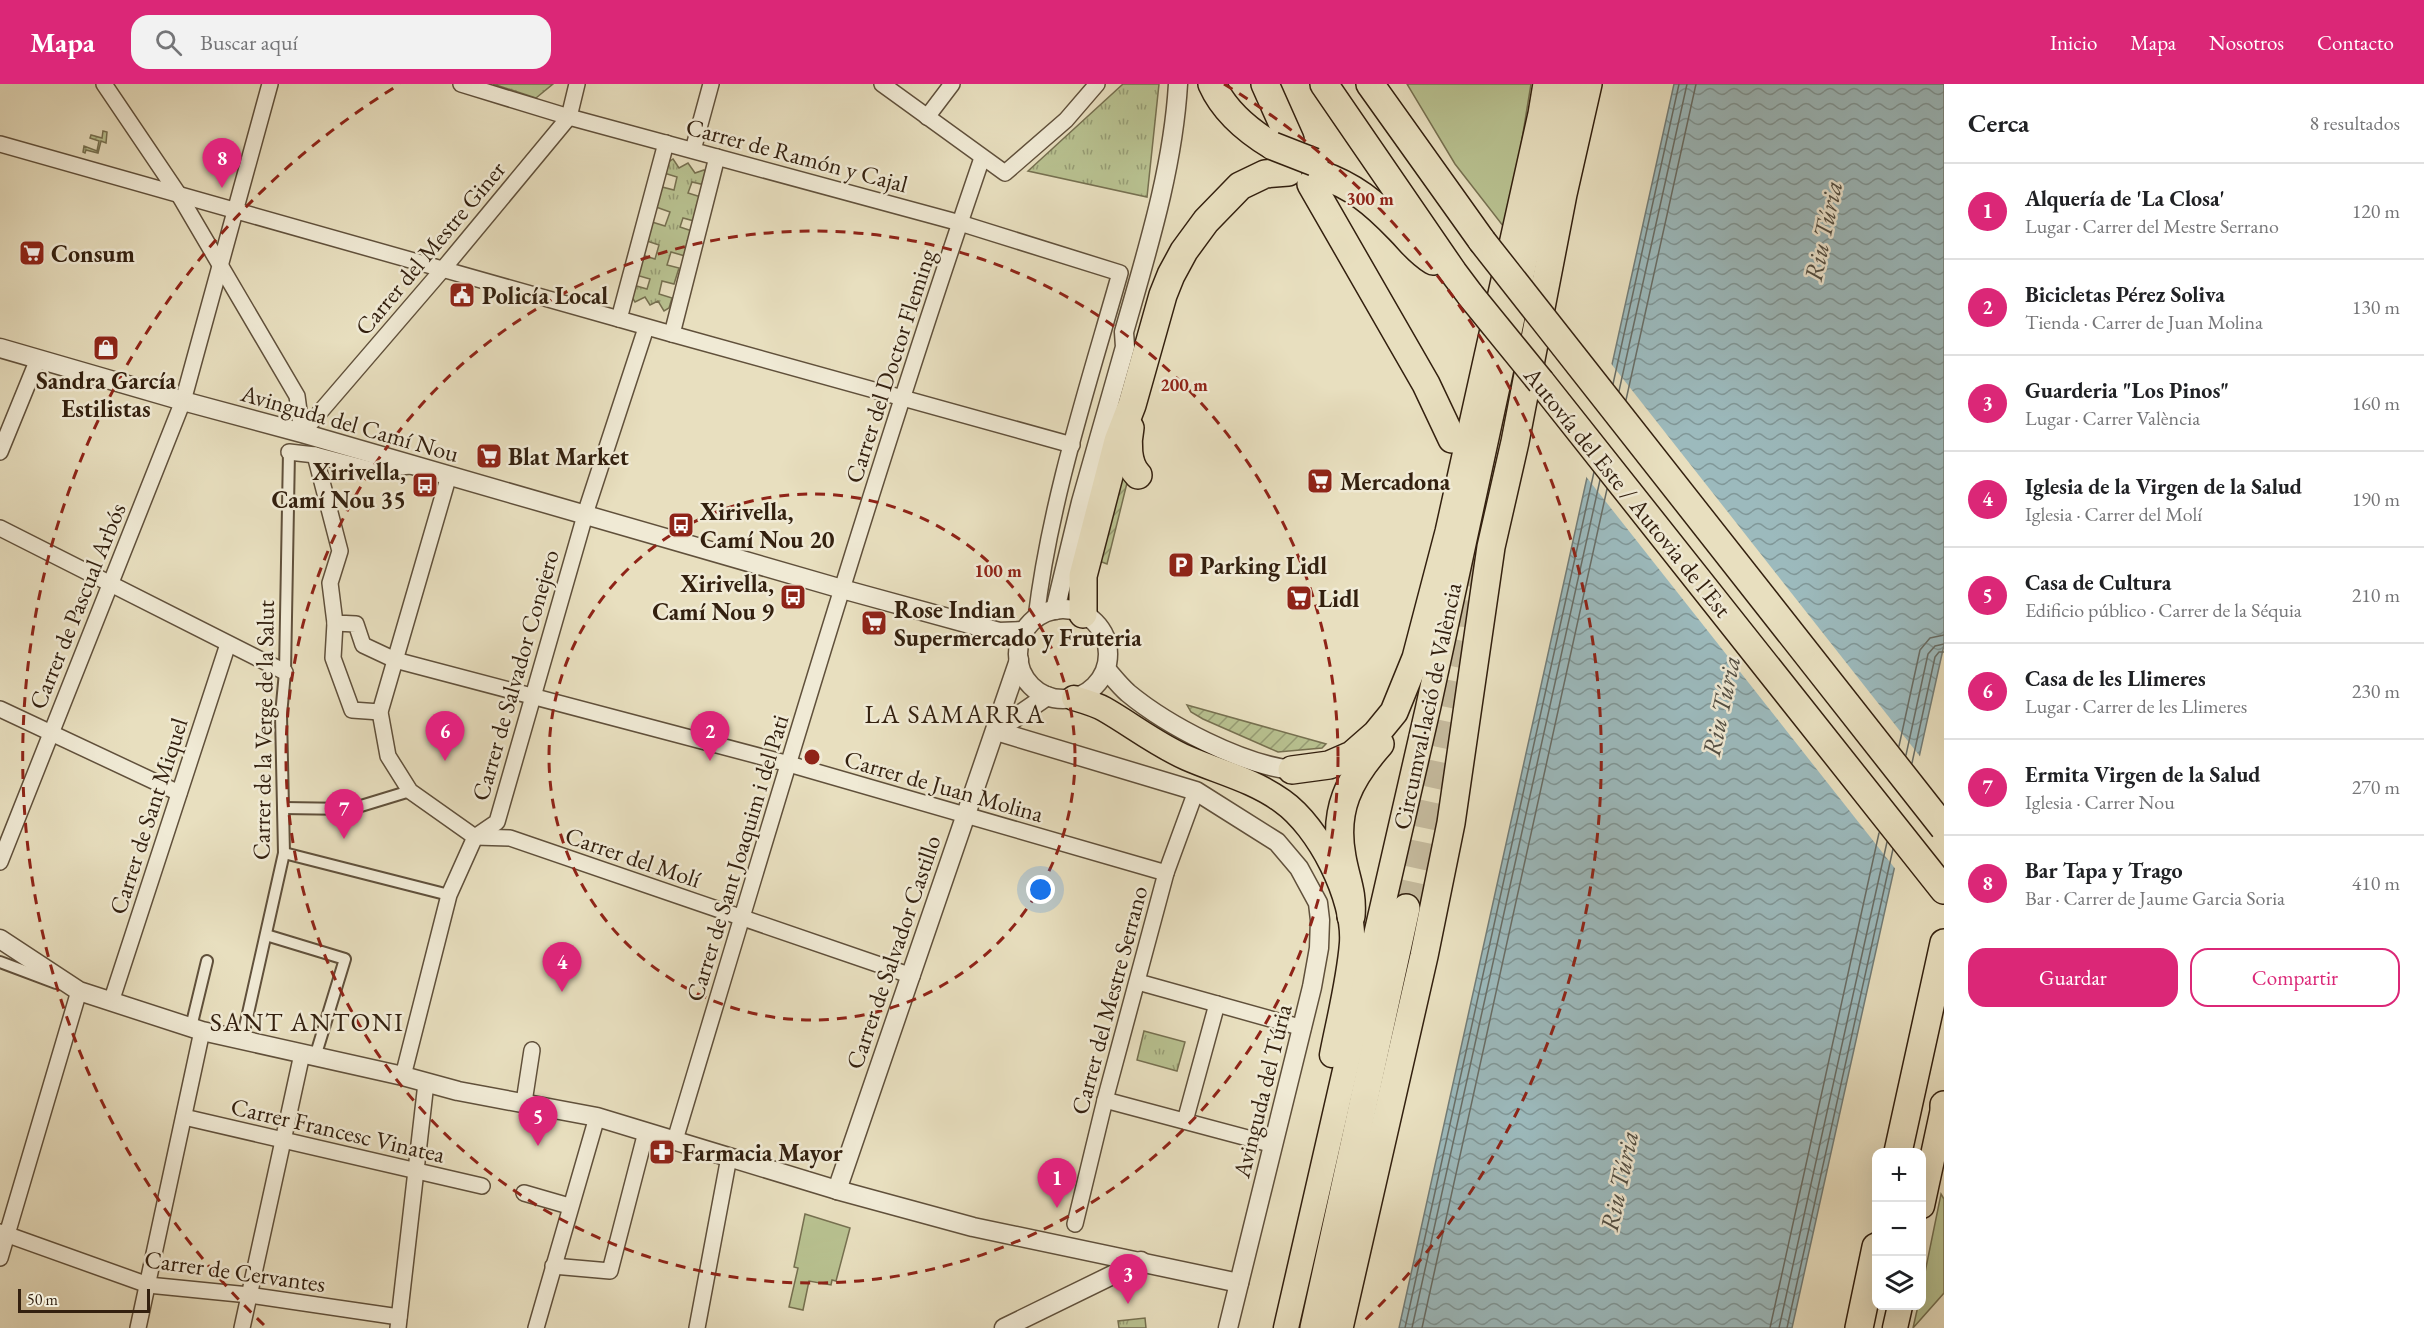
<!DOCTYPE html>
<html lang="es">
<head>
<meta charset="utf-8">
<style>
  body { margin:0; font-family:"EB Garamond",serif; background:#f2f2f2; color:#202124 }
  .controls { position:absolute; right:18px; bottom:18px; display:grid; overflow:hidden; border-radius:12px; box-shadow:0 6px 24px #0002 }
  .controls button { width:54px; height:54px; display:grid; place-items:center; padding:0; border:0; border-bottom:2px solid #e0e0e0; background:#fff; color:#202124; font:30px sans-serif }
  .scale { position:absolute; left:18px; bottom:15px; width:132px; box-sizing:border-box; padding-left:6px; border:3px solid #33200f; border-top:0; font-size:16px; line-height:21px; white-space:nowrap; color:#33200f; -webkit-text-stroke:4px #f0ead5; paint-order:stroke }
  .you { position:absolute; left:1041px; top:806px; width:21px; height:21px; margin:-15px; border:4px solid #fff; border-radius:50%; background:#1a73e8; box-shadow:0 0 0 9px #1a73e833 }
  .badge { display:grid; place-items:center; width:39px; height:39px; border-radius:50%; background:#db2777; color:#fff; font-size:20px; font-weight:700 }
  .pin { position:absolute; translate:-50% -50px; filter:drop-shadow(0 2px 3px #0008) }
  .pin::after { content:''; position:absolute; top:32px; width:21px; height:18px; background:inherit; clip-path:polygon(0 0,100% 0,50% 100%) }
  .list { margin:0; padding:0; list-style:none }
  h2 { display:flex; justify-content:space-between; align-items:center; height:78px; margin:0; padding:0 24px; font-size:26px }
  h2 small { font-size:20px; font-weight:400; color:#757577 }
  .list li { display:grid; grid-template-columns:39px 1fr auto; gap:18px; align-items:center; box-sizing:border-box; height:96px; padding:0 24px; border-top:2px solid #e0e0e0 }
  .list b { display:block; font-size:22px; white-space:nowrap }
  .list p { margin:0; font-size:20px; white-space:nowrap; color:#757577 }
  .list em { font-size:20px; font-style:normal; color:#757577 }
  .actions { display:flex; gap:12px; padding:18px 24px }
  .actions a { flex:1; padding:14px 0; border:2px solid #db2777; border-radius:18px; text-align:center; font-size:21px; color:#db2777 }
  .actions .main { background:#db2777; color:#fff }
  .icon { flex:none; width:33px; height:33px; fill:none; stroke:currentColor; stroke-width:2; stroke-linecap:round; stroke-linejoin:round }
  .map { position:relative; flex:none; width:1944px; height:1244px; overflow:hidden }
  header { display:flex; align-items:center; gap:36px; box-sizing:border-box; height:84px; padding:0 30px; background:#db2777; color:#fff }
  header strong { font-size:28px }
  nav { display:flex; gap:33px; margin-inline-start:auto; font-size:21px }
  .search { width:420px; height:54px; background:#f2f2f2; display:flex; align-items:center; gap:15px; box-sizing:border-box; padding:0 21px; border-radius:18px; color:#757577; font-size:22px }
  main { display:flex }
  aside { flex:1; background:#fff }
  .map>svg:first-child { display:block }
  .grass { fill:#b8c190; stroke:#767050; stroke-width:1.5 }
  .park { fill:url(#park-tufts); stroke:#767050; stroke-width:1.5 }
  .garden { fill:url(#garden-furrows); stroke:#767050; stroke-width:1.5 }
  .water { fill:url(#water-waves); stroke:#727c77; stroke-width:1.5 }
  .pier { fill:#e8dfbf }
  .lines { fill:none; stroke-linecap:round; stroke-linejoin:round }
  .shore { stroke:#686d66; stroke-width:1.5 }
  .motorway-tunnel { stroke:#c4b99c; stroke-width:27; stroke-dasharray:27 14; stroke-linecap:butt }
  .pedestrian-casing { stroke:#60503b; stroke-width:14 }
  .minor-casing { stroke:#60503b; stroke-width:18 }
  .tertiary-casing { stroke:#60503b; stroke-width:21 }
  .trunk-casing { stroke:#33200f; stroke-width:27 }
  .motorway-casing { stroke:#33200f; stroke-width:30 }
  .pedestrian { stroke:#f0ead5; stroke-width:10 }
  .minor { stroke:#f0ead5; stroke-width:15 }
  .tertiary { stroke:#f0ead5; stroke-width:18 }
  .trunk { stroke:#e8dfbf; stroke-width:24 }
  .motorway { stroke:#e8dfbf; stroke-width:27 }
  .motorway-bridge-casing { stroke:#33200f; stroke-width:30; stroke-linecap:butt }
  .motorway-bridge { stroke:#e8dfbf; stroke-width:27 }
  .ring { fill:none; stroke:#8f2418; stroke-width:3; stroke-dasharray:10 8 }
  .labels { text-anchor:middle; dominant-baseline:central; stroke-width:5; stroke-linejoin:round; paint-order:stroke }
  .street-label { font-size:24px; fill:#33200f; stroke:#f0ead5 }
  .poi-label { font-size:24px; font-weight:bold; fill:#33200f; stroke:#f0ead5; text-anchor:start }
  .water-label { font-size:26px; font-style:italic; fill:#524e43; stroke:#f0ead5 }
  .neighbourhood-label { font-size:26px; letter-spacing:1.5px; fill:#33200f; stroke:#f0ead5 }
  .centre { fill:#8f2418; stroke:#f0ead5; stroke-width:3 }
  .ring-label { font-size:18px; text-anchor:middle; font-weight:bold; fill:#8f2418; stroke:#f0ead5; stroke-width:5; stroke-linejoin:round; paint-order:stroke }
</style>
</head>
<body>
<header>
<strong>Mapa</strong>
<div class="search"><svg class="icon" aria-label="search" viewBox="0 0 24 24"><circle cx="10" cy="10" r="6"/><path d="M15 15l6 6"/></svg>Buscar aquí</div>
<nav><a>Inicio</a><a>Mapa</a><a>Nosotros</a><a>Contacto</a></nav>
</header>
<main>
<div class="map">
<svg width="1944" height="1244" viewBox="0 0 1944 1244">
  <defs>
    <pattern id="park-tufts" width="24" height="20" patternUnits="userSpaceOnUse" patternTransform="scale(1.5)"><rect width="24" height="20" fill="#b8c190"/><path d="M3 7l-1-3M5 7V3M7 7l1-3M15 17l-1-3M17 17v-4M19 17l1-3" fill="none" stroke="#969c74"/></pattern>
    <pattern id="garden-furrows" width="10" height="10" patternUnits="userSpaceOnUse" patternTransform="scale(1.5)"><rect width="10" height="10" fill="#b8c190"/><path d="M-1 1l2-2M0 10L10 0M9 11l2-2" fill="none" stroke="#969c74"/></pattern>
    <pattern id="water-waves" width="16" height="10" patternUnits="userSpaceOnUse" patternTransform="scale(1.5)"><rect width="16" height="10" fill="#9cbabd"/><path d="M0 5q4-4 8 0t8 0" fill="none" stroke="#809798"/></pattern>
  </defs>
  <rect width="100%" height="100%" fill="#e8dfbf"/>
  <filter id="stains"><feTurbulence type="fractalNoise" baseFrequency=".00333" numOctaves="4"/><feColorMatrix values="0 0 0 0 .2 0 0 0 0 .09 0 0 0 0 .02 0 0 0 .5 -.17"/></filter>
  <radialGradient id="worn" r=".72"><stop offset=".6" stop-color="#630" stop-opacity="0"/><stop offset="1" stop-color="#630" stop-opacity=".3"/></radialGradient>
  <g class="grass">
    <path d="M1407 0H1531L1507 147 1455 80Z"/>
    <path d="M1941 1110 1944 1115V1209L1913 1244 1918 1222H1922V1203Z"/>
    <path d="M805 1130 850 1144 836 1197 832 1196 831 1201 809 1197 803 1226 789 1223 798 1184 794 1183Z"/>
  </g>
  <g class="park">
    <path d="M493 0H553L536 14Z"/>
    <path d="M1123 0H1159L1147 113 1028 87Z"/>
    <path d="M673 75 679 84 688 79 695 89 704 86 708 91 705 101 692 98 688 109 701 113 694 137 683 134 680 143 692 147 685 172 671 168 667 181 679 184 674 200 662 197 659 210 672 214 669 224 664 227 658 217 650 221 645 213 635 218 630 210 633 201 647 205 650 195 636 191 642 171 655 175 659 161 647 157 652 138 665 142 670 128 656 123 662 103 674 106 677 93 664 89 667 79Z"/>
    <path d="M1144 947 1185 958 1177 987 1137 976Z"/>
    <path d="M1145 1234 1146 1244H1119L1118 1237Z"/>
  </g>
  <g class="garden">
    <path d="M103 47 107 48 106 59 101 57 98 69 86 66 85 69 83 68 84 62 97 67 99 57 90 54 91 51 102 54Z"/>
    <path d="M1121 372 1128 395 1107 480 1094 475Z"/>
    <path d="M1187 621 1326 660 1322 664 1278 668 1203 635 1191 628Z"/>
  </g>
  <path class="water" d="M1674 0H1944V561L1792 1244H1399Z"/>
  <path class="pier" d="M1609 277 1922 675 1897 787 1584 390Z"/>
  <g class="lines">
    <g class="shore">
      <path d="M1613 300 1679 0"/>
      <path d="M1619 307 1687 0"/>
      <path d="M1626 316 1696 0"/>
      <path d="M1899 662 1920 566 1930 554 1944 551"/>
      <path d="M1906 671 1928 570 1935 562 1944 560"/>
      <path d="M1912 679 1935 573 1939 568H1944"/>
      <path d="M1405 1244 1594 388"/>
      <path d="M1412 1244 1600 396"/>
      <path d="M1422 1244 1607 405"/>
      <path d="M1770 1244 1879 749"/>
      <path d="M1779 1244 1887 758"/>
      <path d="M1787 1244 1893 765"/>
    </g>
    <path class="motorway-tunnel" d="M1406 824 1465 545 1473 466 1471 443"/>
    <g class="pedestrian-casing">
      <g id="pedestrian">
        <path d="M283 724 351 725 410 707"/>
        <path d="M284 769 449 811"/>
        <path d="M266 851 345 875 315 973"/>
        <path d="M0 878 56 899"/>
        <path d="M191 943 207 877"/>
        <path d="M242 956 284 769 281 631 285 588 289 368"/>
      </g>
    </g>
    <g class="minor-casing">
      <g id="minor">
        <path d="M104 0 179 111 297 312 302 349"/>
        <path d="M461 0 569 33 960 139 1120 189C1088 302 1050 417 1036 534"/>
        <path d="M882 0 1005 89 1066 36 1097 0"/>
        <path d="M927 33 952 0"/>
        <path d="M666 59 619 235 672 250 717 73"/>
        <path d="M0 60 619 235"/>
        <path d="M693 66 711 0"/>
        <path d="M672 250 1072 361"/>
        <path d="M302 349 443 185 569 33 577 0"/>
        <path d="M0 368 38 275"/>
        <path d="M289 368 315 371 372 386 410 382"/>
        <path d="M315 371 340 467 330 499 335 539 356 540 363 561 395 576 789 680 1166 789"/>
        <path d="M449 391 380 628 388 672 410 707 475 753"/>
        <path d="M0 444 285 588"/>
        <path d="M335 539 333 574 352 626 380 628"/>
        <path d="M0 625 179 709"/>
        <path d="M475 753 497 738 588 421 646 244"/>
        <path d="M475 753 510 754 912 892"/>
        <path d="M0 778 183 317 270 0"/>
        <path d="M1138 898 1303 944"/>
        <path d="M111 918 228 560"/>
        <path d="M403 992 449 811 475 753"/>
        <path d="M1105 1016 1274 1061"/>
        <path d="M524 1018 532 966"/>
        <path d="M184 1033 482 1102"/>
        <path d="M1185 1037 1217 920"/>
        <path d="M675 1056C774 727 871 398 982 74"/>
        <path d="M524 1109 569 1122"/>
        <path d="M1075 1140 1105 1016 1166 789 1196 707"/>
        <path d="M0 1148 148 1201 249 1211 399 1233"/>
        <path d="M0 1174 79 907"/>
        <path d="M553 1182 610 1187 646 1048"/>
        <path d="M138 1244 202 947"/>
        <path d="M242 1244 302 970"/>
        <path d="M398 1244 426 999"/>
        <path d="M536 1244 597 1033"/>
        <path d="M697 1244 729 1073"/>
      </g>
    </g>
    <g class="tertiary-casing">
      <g id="tertiary">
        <path d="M0 264 183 317 302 349 842 505 999 548 1025 547"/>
        <circle cx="1063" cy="570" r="45"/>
        <path d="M1055 526 1081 418 1125 263 1124 248C1147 167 1173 85 1178 0"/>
        <path d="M1106 585C1113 593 1120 602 1128 609 1168 642 1241 680 1292 686"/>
        <path d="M996 647 1196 707 1277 758 1299 784 1318 819 1320 836 1319 864 1312 903 1228 1244"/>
        <path d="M996 647 1047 612"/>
        <path d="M0 855 79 907 202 947 403 992 458 1007 597 1033 837 1106 973 1143 1239 1199"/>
        <path d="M837 1106 1019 576"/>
        <path d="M1004 1244 1141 1177"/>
      </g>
    </g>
    <g class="trunk-casing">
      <g id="trunk">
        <path d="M1074 614C1084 617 1095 620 1104 625 1132 641 1157 661 1187 674 1219 688 1253 696 1282 717 1319 743 1355 814 1352 859 1349 897 1339 935 1332 971"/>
        <path d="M1922 1122 1944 1020"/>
        <path d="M1286 1244 1428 624 1563 0"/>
        <path d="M1895 1244 1900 1222"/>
      </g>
    </g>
    <g class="motorway-casing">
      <g id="motorway">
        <path d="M1212 0C1224 27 1248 47 1273 62"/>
        <path d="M1265 0 1290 56"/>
        <path d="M1324 0 1453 188 1471 212"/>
        <path d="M1370 0 1482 157"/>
        <path d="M1319 90C1354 102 1374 119 1399 145 1413 159 1416 166 1433 177"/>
        <path d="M1311 100 1426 300 1452 355"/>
        <path d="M1541 298 1944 806"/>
        <path d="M1130 344C1127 358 1127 380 1138 391"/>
        <path d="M1083 530V492L1118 357 1132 321 1163 211 1171 191 1184 167 1206 137 1240 102 1265 90 1288 88"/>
        <path d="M1292 686 1329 681 1352 671 1376 650 1394 628 1416 574 1449 448 1542 30 1547 0"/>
        <path d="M1351 832C1353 808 1346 796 1342 773 1333 726 1349 695 1380 660"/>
        <path d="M1944 1021V1023"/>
        <path d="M1898 1068 1944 859"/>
        <path d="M1314 1244 1406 824"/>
        <path d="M1339 1244 1424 872 1451 739 1491 463 1515 358 1563 110 1588 0"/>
        <path d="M1859 1244 1876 1163"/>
      </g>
    </g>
    <use href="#pedestrian" class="pedestrian"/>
    <use href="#minor" class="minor"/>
    <use href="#tertiary" class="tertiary"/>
    <use href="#trunk" class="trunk"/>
    <use href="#motorway" class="motorway"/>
    <g class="motorway-bridge-casing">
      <g id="motorway-bridge">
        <path d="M1273 62 1314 78"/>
        <path d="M1482 157 1944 744"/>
        <path d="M1471 212 1541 298"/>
      </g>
    </g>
    <use href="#motorway-bridge" class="motorway-bridge"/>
  </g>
  <g class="ring">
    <circle cx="812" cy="673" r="263"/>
    <circle cx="812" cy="673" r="526"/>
    <path d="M264 1241A789 789 0 0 1 400 0M1224 0A789 789 0 0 1 1360 1241"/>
  </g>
  <defs>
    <g id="supermarket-square" transform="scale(1.35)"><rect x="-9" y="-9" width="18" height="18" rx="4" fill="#8f2418" stroke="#f0ead5"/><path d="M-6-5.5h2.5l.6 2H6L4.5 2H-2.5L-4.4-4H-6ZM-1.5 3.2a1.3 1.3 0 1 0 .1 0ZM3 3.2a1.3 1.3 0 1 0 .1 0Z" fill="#fff"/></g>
    <g id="civic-square" transform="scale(1.35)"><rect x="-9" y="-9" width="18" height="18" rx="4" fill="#8f2418" stroke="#f0ead5"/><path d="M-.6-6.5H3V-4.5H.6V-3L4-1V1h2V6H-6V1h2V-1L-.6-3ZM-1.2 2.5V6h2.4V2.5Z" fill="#fff"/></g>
    <g id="shop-square" transform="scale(1.35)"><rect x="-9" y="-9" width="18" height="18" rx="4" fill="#8f2418" stroke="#f0ead5"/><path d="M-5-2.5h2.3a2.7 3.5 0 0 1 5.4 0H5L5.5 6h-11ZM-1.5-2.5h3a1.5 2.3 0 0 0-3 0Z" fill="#fff"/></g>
    <g id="bus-square" transform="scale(1.35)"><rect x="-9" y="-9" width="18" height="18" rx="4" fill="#8f2418" stroke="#f0ead5"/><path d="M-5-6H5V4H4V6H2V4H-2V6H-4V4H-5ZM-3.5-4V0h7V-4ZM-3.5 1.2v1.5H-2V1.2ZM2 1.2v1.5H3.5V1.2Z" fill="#fff"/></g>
    <g id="parking-square" transform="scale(1.35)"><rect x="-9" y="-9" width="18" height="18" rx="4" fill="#8f2418" stroke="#f0ead5"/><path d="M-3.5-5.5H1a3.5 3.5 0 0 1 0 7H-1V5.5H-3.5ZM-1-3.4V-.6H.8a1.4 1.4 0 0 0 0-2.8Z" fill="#fff"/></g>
    <g id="pharmacy-square" transform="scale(1.35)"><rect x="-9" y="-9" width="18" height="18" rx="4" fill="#8f2418" stroke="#f0ead5"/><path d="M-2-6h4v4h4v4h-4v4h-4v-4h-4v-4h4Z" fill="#fff"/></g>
  </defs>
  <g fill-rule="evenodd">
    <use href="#supermarket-square" x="32" y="169"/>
    <use href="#civic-square" x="462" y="211"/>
    <use href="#shop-square" x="106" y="264"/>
    <use href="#supermarket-square" x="489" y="372"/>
    <use href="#supermarket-square" x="1320" y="397"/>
    <use href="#bus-square" x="425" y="401"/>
    <use href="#bus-square" x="681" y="441"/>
    <use href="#parking-square" x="1181" y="481"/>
    <use href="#bus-square" x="793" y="513"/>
    <use href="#supermarket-square" x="1299" y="514"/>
    <use href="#supermarket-square" x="874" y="539"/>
    <use href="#pharmacy-square" x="662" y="1068"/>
  </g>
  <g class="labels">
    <g class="street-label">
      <text transform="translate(797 71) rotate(15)">Carrer de Ramón y Cajal</text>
      <text transform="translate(430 164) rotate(-50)">Carrer del Mestre Giner</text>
      <text transform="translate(890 282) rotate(-72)">Carrer del Doctor Fleming</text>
      <text transform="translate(350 339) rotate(16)">Avinguda del Camí Nou</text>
      <text transform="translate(1628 408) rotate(51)">Autovía del Este / Autovia de l'Est</text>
      <text transform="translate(77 522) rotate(-68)">Carrer de Pascual Arbós</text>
      <text transform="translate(515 591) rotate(-74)">Carrer de Salvador Conejero</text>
      <text transform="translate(1427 622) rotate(-78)">Circumval·lació de València</text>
      <text transform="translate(263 646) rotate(-89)">Carrer de la Verge de la Salut</text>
      <text transform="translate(944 702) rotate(16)">Carrer de Juan Molina</text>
      <text transform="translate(148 732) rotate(-72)">Carrer de Sant Miquel</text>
      <text transform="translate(633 773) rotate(19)">Carrer del Molí</text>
      <text transform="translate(737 774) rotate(-73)">Carrer de Sant Joaquim i del Pati</text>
      <text transform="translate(893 868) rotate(-71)">Carrer de Salvador Castillo</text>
      <text transform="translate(1109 916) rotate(-75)">Carrer del Mestre Serrano</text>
      <text transform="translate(1262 1007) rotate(-76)">Avinguda del Túria</text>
      <text transform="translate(338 1046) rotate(13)">Carrer Francesc Vinatea</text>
      <text transform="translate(235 1187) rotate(8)">Carrer de Cervantes</text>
    </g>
    <g class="poi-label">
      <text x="51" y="169">Consum</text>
      <text x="482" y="211">Policía Local</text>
      <text x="106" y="296" text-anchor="middle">Sandra García<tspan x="106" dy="28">Estilistas</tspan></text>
      <text x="508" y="372">Blat Market</text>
      <text x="406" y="387" text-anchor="end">Xirivella,<tspan x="406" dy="28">Camí Nou 35</tspan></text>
      <text x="1340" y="397">Mercadona</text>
      <text x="700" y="427">Xirivella,<tspan x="700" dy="28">Camí Nou 20</tspan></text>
      <text x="1200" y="481">Parking Lidl</text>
      <text x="774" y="499" text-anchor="end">Xirivella,<tspan x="774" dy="28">Camí Nou 9</tspan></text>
      <text x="1318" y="514">Lidl</text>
      <text x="894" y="525">Rose Indian<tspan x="894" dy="28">Supermercado y Fruteria</tspan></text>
      <text x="682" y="1068">Farmacia Mayor</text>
    </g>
    <g class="water-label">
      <text transform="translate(1823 147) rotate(-78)">Riu Túria</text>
      <text transform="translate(1721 622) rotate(-78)">Riu Túria</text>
      <text transform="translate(1619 1097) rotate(-78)">Riu Túria</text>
    </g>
    <g class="neighbourhood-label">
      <text x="955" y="630">LA SAMARRA</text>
      <text x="307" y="938">SANT ANTONI</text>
    </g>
  </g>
  <circle cx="812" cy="673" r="9" class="centre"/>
  <g class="ring-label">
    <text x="1370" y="121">300 m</text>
    <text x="1184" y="307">200 m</text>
    <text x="998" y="493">100 m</text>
  </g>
  <rect width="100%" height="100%" filter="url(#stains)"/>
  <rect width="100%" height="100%" fill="url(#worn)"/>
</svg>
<div class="controls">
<button>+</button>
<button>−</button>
<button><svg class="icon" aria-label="layers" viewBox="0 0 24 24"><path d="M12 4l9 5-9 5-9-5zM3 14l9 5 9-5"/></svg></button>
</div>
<div class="scale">50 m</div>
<div class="you"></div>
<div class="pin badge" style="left:1057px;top:1124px">1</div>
<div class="pin badge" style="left:710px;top:677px">2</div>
<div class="pin badge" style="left:1128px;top:1220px">3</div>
<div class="pin badge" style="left:562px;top:908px">4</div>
<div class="pin badge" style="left:538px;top:1062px">5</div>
<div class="pin badge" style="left:445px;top:677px">6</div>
<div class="pin badge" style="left:344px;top:755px">7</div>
<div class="pin badge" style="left:222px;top:104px">8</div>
</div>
<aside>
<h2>Cerca<small>8 resultados</small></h2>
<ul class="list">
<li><span class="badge">1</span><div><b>Alquería de 'La Closa'</b><p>Lugar · Carrer del Mestre Serrano</p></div><em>120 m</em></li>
<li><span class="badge">2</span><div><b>Bicicletas Pérez Soliva</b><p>Tienda · Carrer de Juan Molina</p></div><em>130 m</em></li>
<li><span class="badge">3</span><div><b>Guarderia &quot;Los Pinos&quot;</b><p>Lugar · Carrer València</p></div><em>160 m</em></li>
<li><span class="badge">4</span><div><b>Iglesia de la Virgen de la Salud</b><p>Iglesia · Carrer del Molí</p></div><em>190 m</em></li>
<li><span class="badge">5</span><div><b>Casa de Cultura</b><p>Edificio público · Carrer de la Séquia</p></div><em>210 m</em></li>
<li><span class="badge">6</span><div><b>Casa de les Llimeres</b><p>Lugar · Carrer de les Llimeres</p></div><em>230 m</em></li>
<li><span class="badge">7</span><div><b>Ermita Virgen de la Salud</b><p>Iglesia · Carrer Nou</p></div><em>270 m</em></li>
<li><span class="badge">8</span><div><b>Bar Tapa y Trago</b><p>Bar · Carrer de Jaume Garcia Soria</p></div><em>410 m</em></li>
</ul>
<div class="actions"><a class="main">Guardar</a><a>Compartir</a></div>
</aside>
</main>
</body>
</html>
